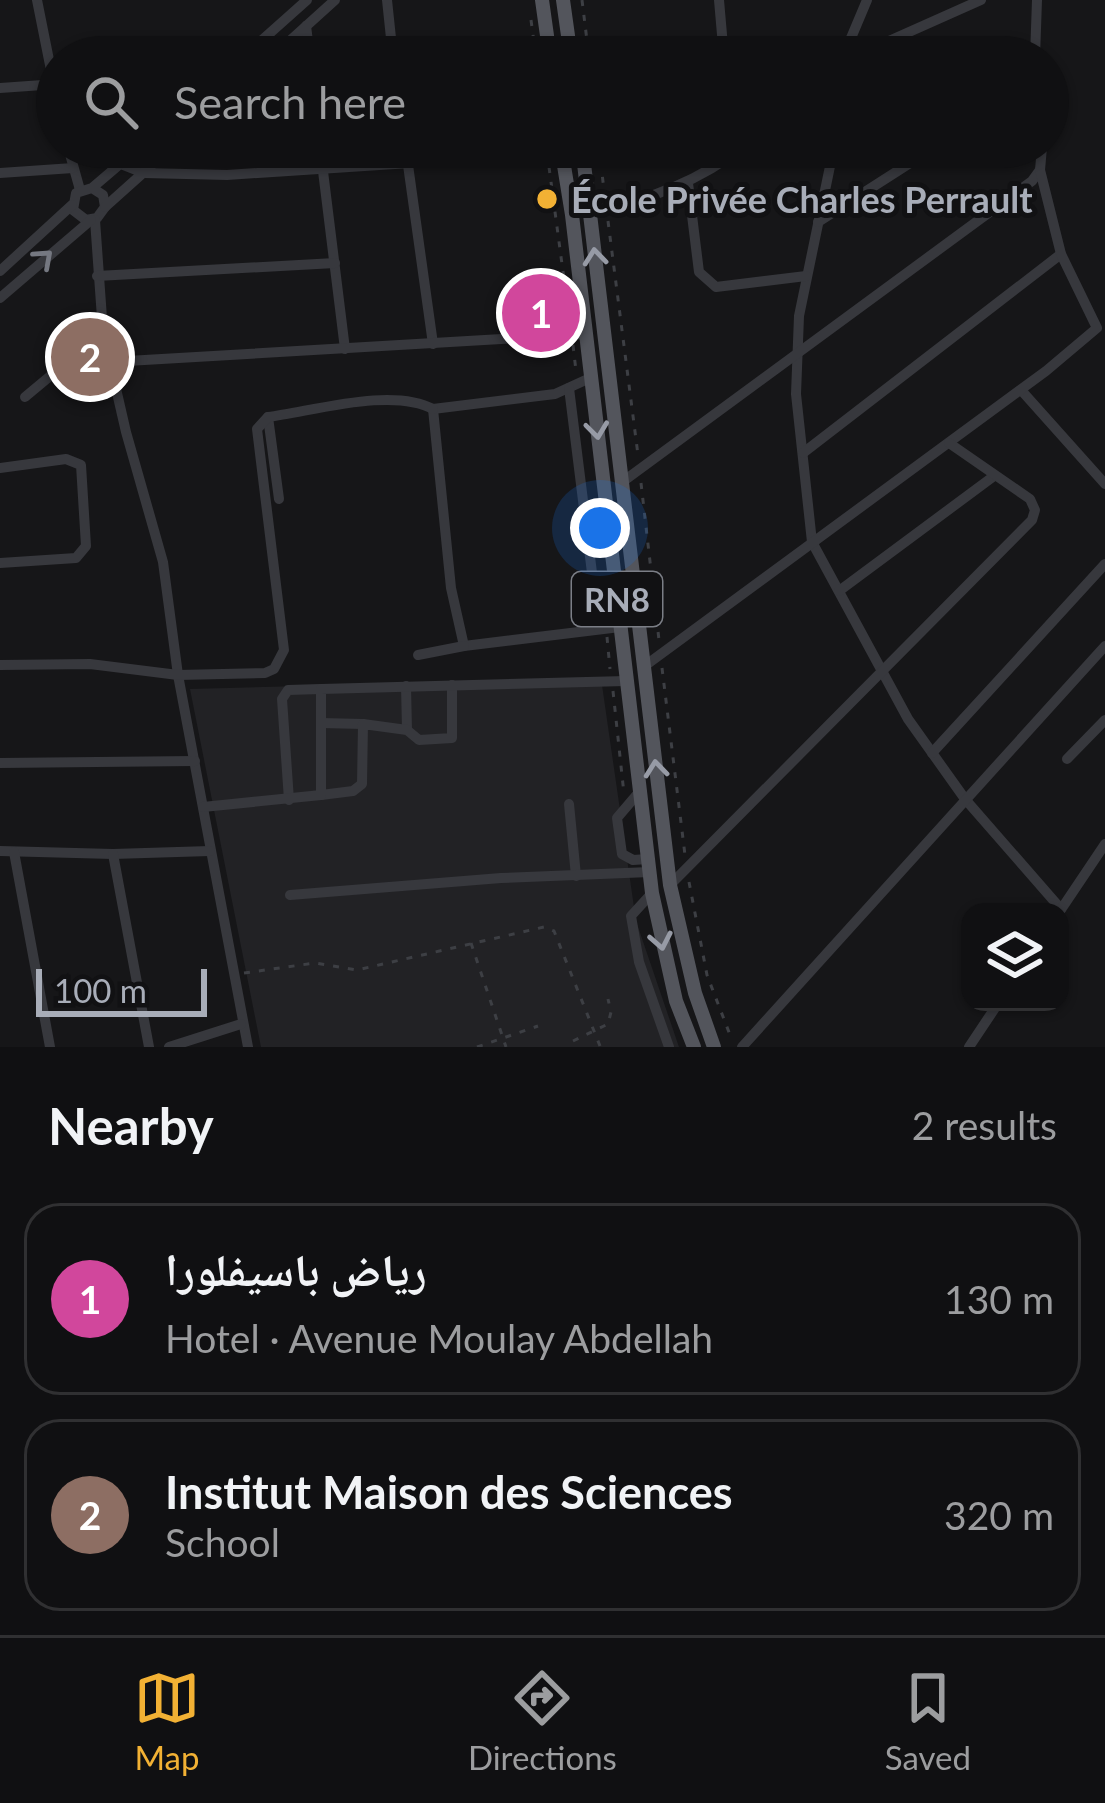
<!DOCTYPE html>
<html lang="en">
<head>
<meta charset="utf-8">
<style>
  body { margin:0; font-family:Lato,"Noto Naskh Arabic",sans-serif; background:#1e1e20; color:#f1f3f6 }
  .controls { position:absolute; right:36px; bottom:36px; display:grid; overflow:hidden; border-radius:24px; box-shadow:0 3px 9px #0004 }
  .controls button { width:108px; height:108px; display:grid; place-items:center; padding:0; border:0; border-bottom:3px solid #303032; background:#101012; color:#f1f3f6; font:60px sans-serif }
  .scale { position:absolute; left:36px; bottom:30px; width:171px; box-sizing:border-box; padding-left:12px; border:6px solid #a8adb8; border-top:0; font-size:33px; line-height:42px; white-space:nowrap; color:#a8adb8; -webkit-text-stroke:9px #111113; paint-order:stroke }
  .you { position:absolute; left:600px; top:528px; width:42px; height:42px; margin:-30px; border:9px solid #fff; border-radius:50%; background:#1a73e8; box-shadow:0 0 0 18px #1a73e833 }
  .badge { display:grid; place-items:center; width:78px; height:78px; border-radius:50%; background:#f2b134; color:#fff; font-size:39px; font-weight:700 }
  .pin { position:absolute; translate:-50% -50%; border:6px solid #fff; box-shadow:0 3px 12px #0006 }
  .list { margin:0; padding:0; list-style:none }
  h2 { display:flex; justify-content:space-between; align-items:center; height:156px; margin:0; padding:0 48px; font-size:51px }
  h2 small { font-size:39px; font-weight:400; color:#9c9d9f }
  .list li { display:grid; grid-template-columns:78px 1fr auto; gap:36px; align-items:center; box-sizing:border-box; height:192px; margin:0 24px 24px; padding:0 24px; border:3px solid #303032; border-radius:36px }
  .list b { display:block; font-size:45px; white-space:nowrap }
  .list p { margin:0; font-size:39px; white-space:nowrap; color:#9c9d9f }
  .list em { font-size:39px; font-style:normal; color:#9c9d9f }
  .icon { flex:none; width:66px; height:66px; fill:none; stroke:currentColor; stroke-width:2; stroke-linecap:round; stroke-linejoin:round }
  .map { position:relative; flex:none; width:1105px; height:1047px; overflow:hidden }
  .search { position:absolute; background:#101012; box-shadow:0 3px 9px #0004; left:36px; right:36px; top:36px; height:132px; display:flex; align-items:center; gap:30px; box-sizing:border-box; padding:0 42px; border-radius:66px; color:#9c9d9f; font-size:45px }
  .sheet { height:588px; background:#101012 }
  nav { display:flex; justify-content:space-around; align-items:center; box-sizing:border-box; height:168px; border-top:3px solid #303032; background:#101012; font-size:33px; color:#9c9d9f }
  nav a { display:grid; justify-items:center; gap:6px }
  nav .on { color:#f2b134 }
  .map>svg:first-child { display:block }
  .built { fill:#222225 }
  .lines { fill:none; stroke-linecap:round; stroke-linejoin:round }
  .path { stroke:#3d3f44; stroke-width:3; stroke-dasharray:6 9; stroke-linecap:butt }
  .minor { stroke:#37383d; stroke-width:10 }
  .major { stroke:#53555c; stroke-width:14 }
  .oneway { stroke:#979ba6 }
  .oneway2 { stroke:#757881 }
  .poi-dot { fill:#f2b134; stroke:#111113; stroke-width:4.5 }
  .labels { text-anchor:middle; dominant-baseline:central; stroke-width:10; stroke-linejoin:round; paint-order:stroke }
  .shield { fill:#111113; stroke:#7b7e86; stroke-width:3 }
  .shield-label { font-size:33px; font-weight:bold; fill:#a8adb8 }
  .poi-label { font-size:36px; font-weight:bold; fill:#a8adb8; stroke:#111113; text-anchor:start }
</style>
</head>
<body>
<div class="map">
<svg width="1105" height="1047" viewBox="0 0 1105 1047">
  <rect width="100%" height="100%" fill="#161618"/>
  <path class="built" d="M601 678 636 921 679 1047H261L190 689Z"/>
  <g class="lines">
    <g class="path">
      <path d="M582 0 589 57"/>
      <path d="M531 20 536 57"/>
      <path d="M599 147 605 199"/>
      <path d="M549 167 570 324"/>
      <path d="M608 221 638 455"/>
      <path d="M573 345 576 371"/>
      <path d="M641 483 659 640"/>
      <path d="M607 637 610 669"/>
      <path d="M662 668 685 855"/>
      <path d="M613 691 624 794"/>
      <path d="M689 882 707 975 732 1040"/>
      <path d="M471 943 506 1047"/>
      <path d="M244 973 315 963 357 970 544 927 554 931 600 1046"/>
      <path d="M573 1041 608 1024 611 1012 608 999"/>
      <path d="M477 1047 538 1026"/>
    </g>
    <g class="minor">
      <path d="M37 0 57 100"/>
      <path d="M387 0 393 57"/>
      <path d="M719 0 723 46"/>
      <path d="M306 26 310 57"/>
      <path d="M243 57 307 0"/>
      <path d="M272 57 335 0"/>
      <path d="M843 57 867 0"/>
      <path d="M853 57 981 0"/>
      <path d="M1035 57 1037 0"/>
      <path d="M0 88 57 84"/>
      <path d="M68 147 80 190"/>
      <path d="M320 147 345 349"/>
      <path d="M834 147 799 316 796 394 812 542 908 719 965 799 1061 909"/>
      <path d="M121 164 144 173 227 175 562 153"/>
      <path d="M408 165 433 344"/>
      <path d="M0 173 73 168"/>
      <path d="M688 183 699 272 716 287 806 276"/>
      <path d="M92 188 103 195 105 207 97 218 86 220 73 210 76 193 92 188 140 147"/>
      <path d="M105 207 172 147"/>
      <path d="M591 212C647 201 698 182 743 147"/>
      <path d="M95 220 103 332 126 432 163 562 178 675 248 1047"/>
      <path d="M818 222 935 147"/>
      <path d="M0 271 72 205"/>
      <path d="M97 276 335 263"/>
      <path d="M0 298 91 220"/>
      <path d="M110 362 585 334"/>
      <path d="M590 378 555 394 433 409 451 588 464 646 620 627"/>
      <path d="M569 388 599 629"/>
      <path d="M1021 390 1105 484"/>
      <path d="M25 397 103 332"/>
      <path d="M268 417 279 499"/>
      <path d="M803 453 1061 254"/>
      <path d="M0 468 66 459 81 465 86 546 76 558 0 563"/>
      <path d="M625 480 1032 181 1040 170"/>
      <path d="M839 591 994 476"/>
      <path d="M418 655 464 646"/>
      <path d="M0 665 90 664 178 675 265 673 274 669 284 650 257 429 268 417C314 411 392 387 433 409"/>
      <path d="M646 665 1046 371 1097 328 1061 254 1040 170 1042 147"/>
      <path d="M406 686 407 730"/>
      <path d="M321 723 363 724"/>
      <path d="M932 753 1105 564"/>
      <path d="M1067 759 1105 720"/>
      <path d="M0 763 195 761"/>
      <path d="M640 791 617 818 622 854 633 860 648 859"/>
      <path d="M321 795 353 791 362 784 363 724 407 730 419 740 452 738V685"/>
      <path d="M289 800 282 699 288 690 321 689"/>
      <path d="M569 804 576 876"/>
      <path d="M203 807 321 795V689L626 681"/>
      <path d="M0 851 113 854 210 851"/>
      <path d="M14 852 50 1047"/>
      <path d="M113 854 149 1047"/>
      <path d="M670 885 1032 520 1035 510 1030 499 949 443"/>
      <path d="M652 893 631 916 639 962 669 1047"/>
      <path d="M290 895 501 878 650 872"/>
      <path d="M1060 911 1105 844"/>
      <path d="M169 1047 241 1024"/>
      <path d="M742 1047 1105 646"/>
      <path d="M969 1047 999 1002"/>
    </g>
    <g class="major">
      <path d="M542 0 550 57"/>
      <path d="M563 0 571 57"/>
      <path d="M561 147 572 215 652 893 676 1001 694 1047"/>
      <path d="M582 147 670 885 695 993 714 1047"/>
    </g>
  </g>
  <defs><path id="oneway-chevron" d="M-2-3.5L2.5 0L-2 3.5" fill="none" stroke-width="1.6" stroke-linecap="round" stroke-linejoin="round" transform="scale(3)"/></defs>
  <g class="oneway">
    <use href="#oneway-chevron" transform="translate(595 257) rotate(-96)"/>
    <use href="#oneway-chevron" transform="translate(597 430) rotate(83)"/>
    <use href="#oneway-chevron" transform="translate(656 769) rotate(-96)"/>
    <use href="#oneway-chevron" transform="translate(661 941) rotate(79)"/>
  </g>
  <use class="oneway2" href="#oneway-chevron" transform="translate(44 258) rotate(-42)"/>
  <circle class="poi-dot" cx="547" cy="199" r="12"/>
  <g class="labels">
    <rect class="shield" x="572" y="572" width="90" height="54" rx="9"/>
    <g class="shield-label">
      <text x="617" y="599">RN8</text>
    </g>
    <g class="poi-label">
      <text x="571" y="199">École Privée Charles Perrault</text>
    </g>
  </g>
</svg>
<div class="controls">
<button><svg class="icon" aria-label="layers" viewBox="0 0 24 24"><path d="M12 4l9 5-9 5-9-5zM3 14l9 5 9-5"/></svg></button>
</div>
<div class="scale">100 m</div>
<div class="you"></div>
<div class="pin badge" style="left:541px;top:313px;background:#d1479c">1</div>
<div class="pin badge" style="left:90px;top:357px;background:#8d6e63">2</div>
<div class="search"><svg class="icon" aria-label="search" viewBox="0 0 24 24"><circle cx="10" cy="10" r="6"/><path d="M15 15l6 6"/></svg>Search here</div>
</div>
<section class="sheet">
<h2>Nearby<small>2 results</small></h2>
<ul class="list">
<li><span class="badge" style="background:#d1479c">1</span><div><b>رياض باسيفلورا</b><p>Hotel · Avenue Moulay Abdellah</p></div><em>130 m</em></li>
<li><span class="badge" style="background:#8d6e63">2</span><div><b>Institut Maison des Sciences</b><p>School</p></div><em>320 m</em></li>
</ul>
</section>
<nav>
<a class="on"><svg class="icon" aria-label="map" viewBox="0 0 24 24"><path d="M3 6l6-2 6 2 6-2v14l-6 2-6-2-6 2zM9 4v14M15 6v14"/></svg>Map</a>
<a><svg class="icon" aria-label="directions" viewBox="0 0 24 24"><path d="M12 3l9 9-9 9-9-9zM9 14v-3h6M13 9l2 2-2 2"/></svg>Directions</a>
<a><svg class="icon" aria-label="saved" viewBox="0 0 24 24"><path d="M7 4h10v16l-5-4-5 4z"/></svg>Saved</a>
</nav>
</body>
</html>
